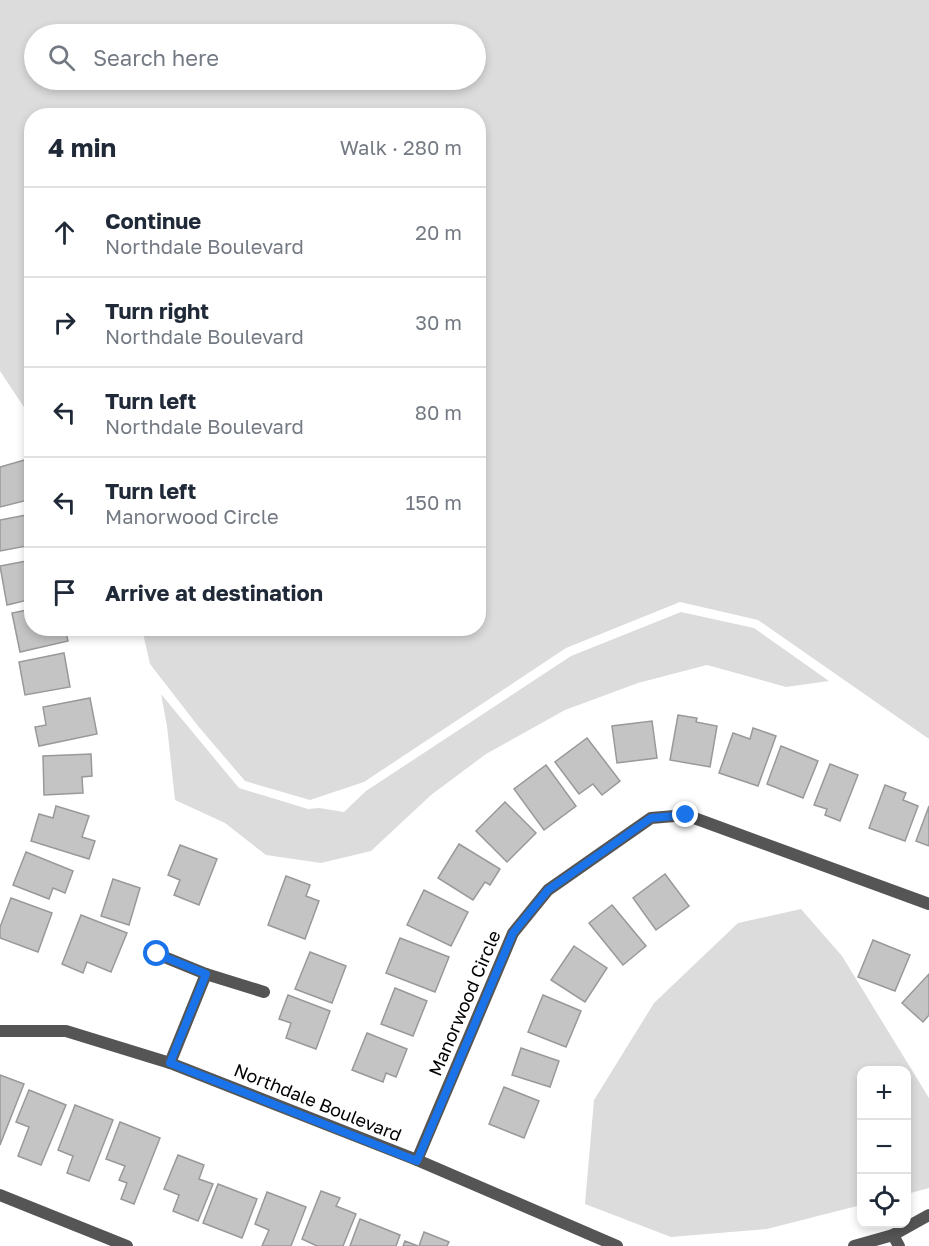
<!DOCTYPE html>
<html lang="en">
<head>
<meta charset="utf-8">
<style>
  body { margin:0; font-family:"Golos Text",sans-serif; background:#f6f6f7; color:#1f2937 }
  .controls { position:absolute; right:18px; bottom:18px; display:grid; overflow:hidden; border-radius:12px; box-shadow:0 3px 9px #0003 }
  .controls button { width:54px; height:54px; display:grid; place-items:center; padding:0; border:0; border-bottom:2px solid #e0e1e3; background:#fff; color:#1f2937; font:30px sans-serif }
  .stop { position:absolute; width:18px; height:18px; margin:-14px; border:4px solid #1a73e8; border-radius:50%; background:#fff }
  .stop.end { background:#1a73e8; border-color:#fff; box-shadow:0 2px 6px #0008 }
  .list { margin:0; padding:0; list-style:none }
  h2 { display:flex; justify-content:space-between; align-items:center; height:78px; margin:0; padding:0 24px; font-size:26px }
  h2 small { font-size:20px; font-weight:400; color:#747a83 }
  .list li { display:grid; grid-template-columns:39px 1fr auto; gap:18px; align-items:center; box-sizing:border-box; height:90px; padding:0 24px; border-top:2px solid #e0e1e3 }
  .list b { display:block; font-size:22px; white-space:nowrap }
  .list p { margin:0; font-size:20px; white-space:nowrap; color:#747a83 }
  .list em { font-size:20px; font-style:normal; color:#747a83 }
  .icon { flex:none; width:33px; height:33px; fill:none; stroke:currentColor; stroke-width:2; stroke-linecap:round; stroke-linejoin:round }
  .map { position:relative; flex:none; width:929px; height:1246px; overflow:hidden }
  .search { position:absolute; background:#fff; box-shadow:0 3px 9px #0003; left:24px; top:24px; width:462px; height:66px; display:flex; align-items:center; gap:15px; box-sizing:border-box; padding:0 21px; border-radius:33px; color:#747a83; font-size:22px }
  .panel { position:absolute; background:#fff; box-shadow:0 3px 9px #0003; left:24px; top:108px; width:462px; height:528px; border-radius:24px }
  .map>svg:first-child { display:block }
  .green { fill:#dcdcdc; fill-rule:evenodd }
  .building { fill:#c4c4c4; stroke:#999; stroke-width:1.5 }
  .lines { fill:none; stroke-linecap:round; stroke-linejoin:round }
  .minor { stroke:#555; stroke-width:12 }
  .tertiary { stroke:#555; stroke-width:12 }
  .route { stroke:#1a73e8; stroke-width:8 }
  .labels { text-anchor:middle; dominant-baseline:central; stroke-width:4.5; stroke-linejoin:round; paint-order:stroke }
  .street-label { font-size:18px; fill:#000; stroke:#fff }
</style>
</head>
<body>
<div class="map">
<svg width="929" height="1246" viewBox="0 0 929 1246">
  <rect width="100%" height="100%" fill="#fff"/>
  <g class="green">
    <path d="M0 0H929V739L758 620 680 602 566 648 364 782 310 800 245 781 198 726 150 664 142 629 478 628V116H32L31 418 0 371ZM34 34H476V80H34Z"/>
    <path d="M681 612 754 628 829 681 786 687 707 665 638 683 565 710 486 754 431 795 371 851 321 863 266 855 225 823 175 800 167 726 161 694 239 788 308 809 319 808 344 812 366 791 571 656Z"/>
    <path d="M801 909 842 956 929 1098V1188L907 1194 906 1070H862L861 1205 767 1229 671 1237 585 1204 594 1100 654 1003 738 923Z"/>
  </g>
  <g class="building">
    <path d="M28 459 32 472V499L0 507V467Z"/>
    <path d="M32 514V545L0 551V520Z"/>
    <path d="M32 560V599L7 605 0 566Z"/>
    <path d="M32 609V628H65L68 641 20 652 12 613Z"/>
    <path d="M64 653 70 687 25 695 19 662Z"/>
    <path d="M90 698 97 734 39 746 35 727 46 725 43 707Z"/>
    <path d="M678 715 697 718 696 722 717 726 710 767 670 760Z"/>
    <path d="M652 721 657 758 617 763 612 726Z"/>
    <path d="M753 728 776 736 758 786 719 773 733 733 750 739Z"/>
    <path d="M587 738 620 781 602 795 593 784 579 794 555 762Z"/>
    <path d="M781 746 818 761 803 798 767 784Z"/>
    <path d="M91 754 92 776 82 777 83 793 44 795 43 756Z"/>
    <path d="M830 764 858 775 840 821 825 815 827 809 814 805Z"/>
    <path d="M546 765 576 806 544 830 514 789Z"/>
    <path d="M885 785 906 793 903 800 918 806 905 841 869 828Z"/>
    <path d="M505 802 536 833 507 862 476 831Z"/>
    <path d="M56 806 89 816 82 837 95 841 89 859 31 841 39 814 53 818Z"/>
    <path d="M929 806V846L916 841Z"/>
    <path d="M459 844 500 869 490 885 485 882 473 900 438 878Z"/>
    <path d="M180 845 217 859 199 905 174 895 180 880 168 875Z"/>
    <path d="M26 852 73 871 65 893 53 888 49 899 13 885Z"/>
    <path d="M665 874 689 906 656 930 633 898Z"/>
    <path d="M286 876 310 885 306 896 319 901 305 939 268 925Z"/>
    <path d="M113 879 140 888 129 925 101 916Z"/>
    <path d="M424 890 468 912 451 946 407 925Z"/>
    <path d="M11 898 52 913 38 952 0 938V927Z"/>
    <path d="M612 905 646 946 623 965 589 923Z"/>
    <path d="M81 915 127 933 111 972 87 962 83 973 62 964Z"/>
    <path d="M400 938 449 957 435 992 386 973Z"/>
    <path d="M873 940 910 955 895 991 858 977Z"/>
    <path d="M574 946 607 968 585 1002 551 980Z"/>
    <path d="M310 952 346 966 332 1003 295 989Z"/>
    <path d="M929 974V1015L923 1022 902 1003Z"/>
    <path d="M395 988 427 1001 413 1036 381 1024Z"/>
    <path d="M288 995 330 1011 316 1049 286 1038 291 1023 279 1019Z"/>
    <path d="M543 995 581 1011 566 1047 528 1032Z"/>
    <path d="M367 1033 407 1049 396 1077 386 1073 383 1082 352 1070Z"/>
    <path d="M521 1048 559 1061 550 1087 512 1075Z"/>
    <path d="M0 1075 24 1084 0 1145Z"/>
    <path d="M504 1087 539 1101 524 1138 489 1124Z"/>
    <path d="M29 1090 66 1105 41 1165 18 1156 29 1127 16 1122Z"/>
    <path d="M75 1105 113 1120 89 1181 67 1173 73 1156 58 1150Z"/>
    <path d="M120 1122 160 1138 134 1204 121 1199 127 1183 119 1180 125 1166 106 1159Z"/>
    <path d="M178 1155 204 1165 199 1179 213 1184 198 1221 173 1211 179 1195 164 1189Z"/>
    <path d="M218 1184 257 1199 242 1238 203 1223Z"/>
    <path d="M321 1191 340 1198 336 1206 356 1214 343 1246H317L302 1239Z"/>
    <path d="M267 1192 306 1207 291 1246H262L269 1230 255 1224Z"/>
    <path d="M360 1219 400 1235 396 1246H350Z"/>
    <path d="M424 1232 449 1242 447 1246H419Z"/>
    <path d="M405 1241 418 1246H403Z"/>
  </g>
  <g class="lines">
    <g class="minor">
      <path d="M157 954 206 974 264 992"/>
      <path d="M170 1063 206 974"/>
      <path d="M417 1160 513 933 548 890 651 818 686 815 929 904"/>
      <path d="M0 1195 127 1246"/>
      <path d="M893 1235 899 1246"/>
    </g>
    <g class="tertiary">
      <path d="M0 1031H66L170 1063 417 1160 617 1246"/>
      <path d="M854 1246 893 1235 929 1215"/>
    </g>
  </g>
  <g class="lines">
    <path class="route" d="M157 954 206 974 170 1063 417 1161 513 933 548 890 651 818 686 815"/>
  </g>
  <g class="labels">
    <g class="street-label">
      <text transform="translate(464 1003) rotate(-67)">Manorwood Circle</text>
      <text transform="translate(318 1102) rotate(22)">Northdale Boulevard</text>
    </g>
  </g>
</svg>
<div class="controls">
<button>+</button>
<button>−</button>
<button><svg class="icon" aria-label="locate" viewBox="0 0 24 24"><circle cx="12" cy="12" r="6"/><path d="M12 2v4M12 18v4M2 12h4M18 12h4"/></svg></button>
</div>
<div class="stop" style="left:157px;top:954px"></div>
<div class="stop end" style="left:686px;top:815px"></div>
<div class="search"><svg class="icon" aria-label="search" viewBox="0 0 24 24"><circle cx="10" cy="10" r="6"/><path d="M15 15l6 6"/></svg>Search here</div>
<section class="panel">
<h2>4 min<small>Walk · 280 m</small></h2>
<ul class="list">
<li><svg class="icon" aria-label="ahead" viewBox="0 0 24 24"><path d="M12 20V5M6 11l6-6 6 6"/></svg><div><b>Continue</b><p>Northdale Boulevard</p></div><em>20 m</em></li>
<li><svg class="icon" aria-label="right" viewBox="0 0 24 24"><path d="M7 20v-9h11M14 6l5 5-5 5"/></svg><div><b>Turn right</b><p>Northdale Boulevard</p></div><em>30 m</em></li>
<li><svg class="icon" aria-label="left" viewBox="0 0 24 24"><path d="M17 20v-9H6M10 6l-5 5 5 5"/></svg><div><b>Turn left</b><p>Northdale Boulevard</p></div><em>80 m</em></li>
<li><svg class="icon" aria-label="left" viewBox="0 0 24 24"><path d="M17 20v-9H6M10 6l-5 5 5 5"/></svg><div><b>Turn left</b><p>Manorwood Circle</p></div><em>150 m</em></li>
<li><svg class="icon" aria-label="arrive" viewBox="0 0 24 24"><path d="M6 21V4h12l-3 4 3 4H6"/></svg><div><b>Arrive at destination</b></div></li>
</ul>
</section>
</div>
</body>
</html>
